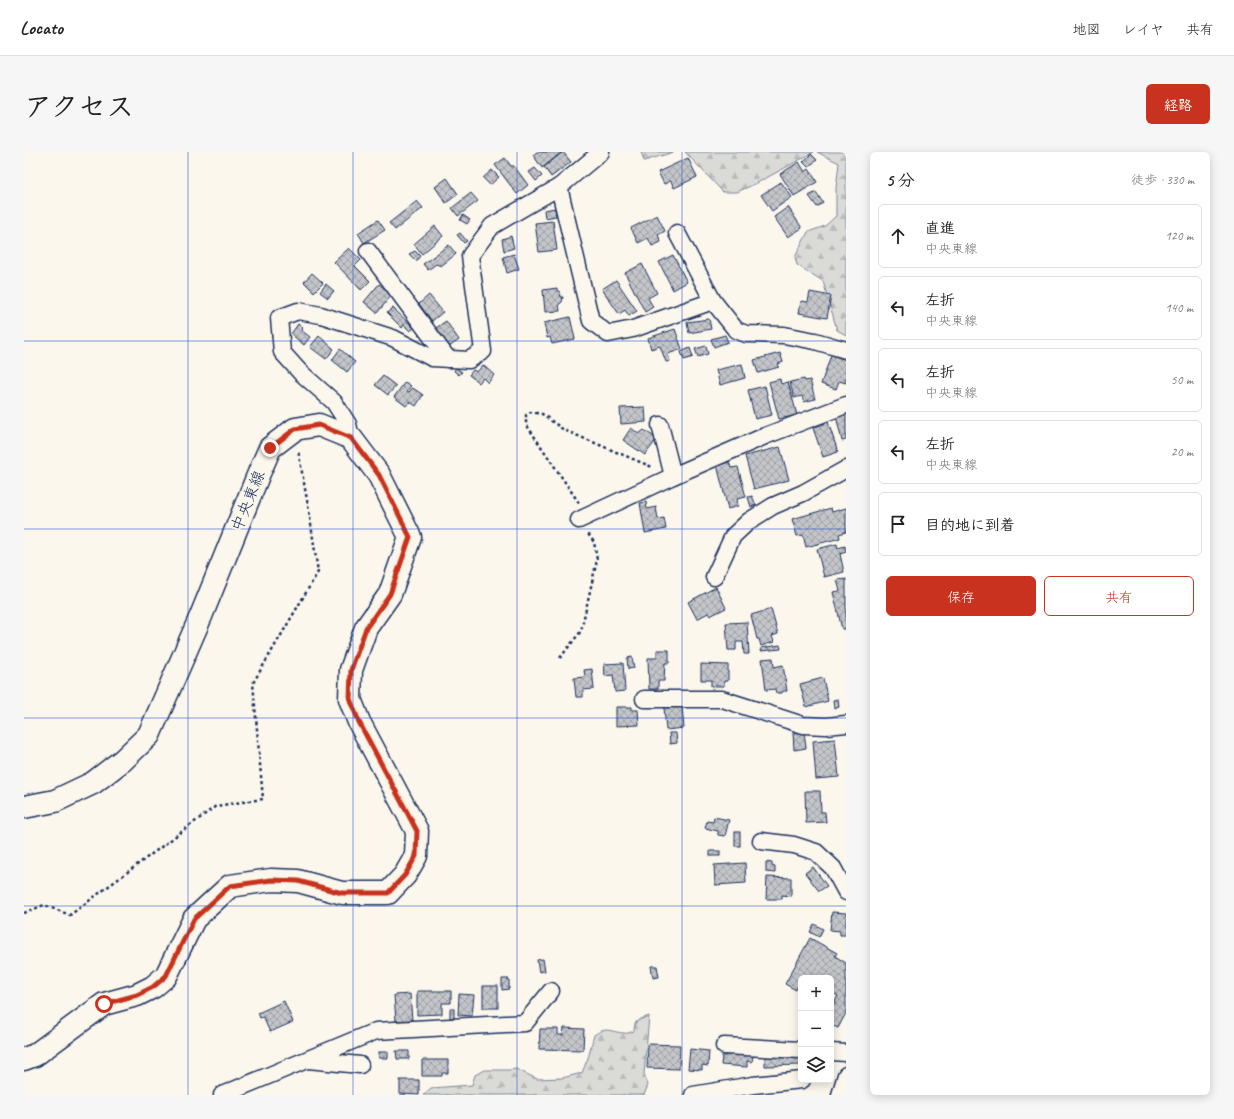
<!DOCTYPE html>
<html lang="ja">
<head>
<meta charset="utf-8">
<style>
  body { margin:0; font-family:Caveat,"Klee One",sans-serif; background:#f6f6f6; color:#222 }
  .controls { position:absolute; right:12px; bottom:12px; display:grid; overflow:hidden; border-radius:6px; box-shadow:0 2px 10px #0003 }
  .controls button { width:36px; height:36px; display:grid; place-items:center; padding:0; border:0; border-bottom:1px solid #e0e0e0; background:#fff; color:#222; font:20px sans-serif }
  .stop { position:absolute; width:12px; height:12px; margin:-9px; border:3px solid #c8321e; border-radius:50%; background:#fff }
  .stop.end { background:#c8321e; border-color:#fff; box-shadow:0 1px 4px #0008 }
  .list { margin:0; padding:0; list-style:none }
  h2 { display:flex; justify-content:space-between; align-items:center; height:52px; margin:0; padding:0 16px; font-size:17px }
  h2 small { font-size:13px; font-weight:400; color:#767676 }
  .list li { display:grid; grid-template-columns:26px 1fr auto; gap:12px; align-items:center; box-sizing:border-box; height:64px; margin:0 8px 8px; padding:0 8px; border:1px solid #e0e0e0; border-radius:6px }
  .list b { display:block; font-size:15px; white-space:nowrap }
  .list p { margin:0; font-size:13px; white-space:nowrap; color:#767676 }
  .list em { font-size:13px; font-style:normal; color:#767676 }
  .actions { display:flex; gap:8px; padding:12px 16px }
  .actions a { flex:1; padding:9px 0; border:1px solid #c8321e; border-radius:6px; text-align:center; font-size:14px; color:#c8321e }
  .actions .main { background:#c8321e; color:#fff }
  .icon { flex:none; width:22px; height:22px; fill:none; stroke:currentColor; stroke-width:2; stroke-linecap:round; stroke-linejoin:round }
  .map { position:relative; flex:none; width:822px; height:943px; overflow:hidden; border-radius:6px }
  header { display:flex; align-items:center; gap:24px; box-sizing:border-box; height:56px; padding:0 20px; background:#fff; border-bottom:1px solid #e0e0e0 }
  header strong { font-size:19px }
  nav { display:flex; gap:22px; margin-inline-start:auto; font-size:14px }
  .intro { display:flex; align-items:center; justify-content:space-between; box-sizing:border-box; height:96px; padding:0 24px }
  h1 { margin:0; font-size:28px }
  .button { padding:10px 18px; border-radius:6px; background:#c8321e; color:#fff; font-size:14px; font-weight:700 }
  main { display:flex; gap:24px; padding:0 24px }
  aside { flex:1; background:#fff; border-radius:6px; box-shadow:0 2px 10px #0003 }
  .map>svg:first-child { display:block }
  .forest { fill:url(#forest-firs); stroke:#7a849a }
  .building { fill:url(#building-cross-hatch); stroke:#1b2f5e }
  .lines { fill:none; stroke-linecap:round; stroke-linejoin:round }
  .minor-casing { stroke:#1b2f5e; stroke-width:19 }
  .secondary-casing { stroke:#1b2f5e; stroke-width:25 }
  .path { stroke:#1b2f5e; stroke-width:2.5; stroke-dasharray:3 3; stroke-linecap:butt }
  .minor { stroke:#fbf7ec; stroke-width:16 }
  .secondary { stroke:#fbf7ec; stroke-width:22 }
  .route { stroke:#c8321e; stroke-width:5 }
  .grid { fill:none; stroke:#1d4ed8; stroke-width:1; stroke-opacity:0.55 }
  .labels { text-anchor:middle; dominant-baseline:central; stroke-width:3.5; stroke-linejoin:round; paint-order:stroke }
  .street-label { font-size:16px; fill:#1b2f5e; stroke:#fbf7ec }
</style>
</head>
<body>
<header>
<strong>Locato</strong>
<nav><a>地図</a><a>レイヤ</a><a>共有</a></nav>
</header>
<div class="intro"><h1>アクセス</h1><a class="button">経路</a></div>
<main>
<div class="map">
<svg width="822" height="943" viewBox="0 0 822 943">
  <defs>
    <pattern id="forest-firs" width="22" height="20" patternUnits="userSpaceOnUse"><rect width="22" height="20" fill="#dadad7"/><path d="M5 1l3.5 6h-7zM16 11l3.5 6h-7z" fill="#babbbb"/></pattern>
    <pattern id="building-cross-hatch" width="8" height="8" patternUnits="userSpaceOnUse"><rect width="8" height="8" fill="#c3c5c9"/><path d="M0 0l8 8M0 8l8-8" fill="none" stroke="#9ea0a6"/></pattern>
  </defs>
  <rect width="100%" height="100%" fill="#fbf7ec"/>
  <filter id="ink" filterUnits="userSpaceOnUse"><feTurbulence type="fractalNoise" baseFrequency=".025" numOctaves="2"/><feDisplacementMap in="SourceGraphic" scale="8" xChannelSelector="R" yChannelSelector="G"/><feConvolveMatrix kernelMatrix="1 2 1 2 8 2 1 2 1" color-interpolation-filters="sRGB"/></filter>
  <g filter="url(#ink)">
    <g class="forest">
      <path d="M617 0H650L620 9Z"/>
      <path d="M661 0H790L733 31 713 40H699Z"/>
      <path d="M793 0H822V183L813 178 799 129 773 113 771 105 784 80 801 74 812 64V36L815 11Z"/>
      <path d="M625 864 620 922 624 933 620 943H399L407 936 448 933 451 923 461 918H485L492 917 513 927 538 926 558 921 565 903 570 883C583 874 586 880 600 881 603 882 607 880 610 879L611 871 617 867Z"/>
    </g>
    <g class="building">
      <path d="M513 0H537V1L518 16 509 3Z"/>
      <path d="M539 0 547 10 527 25 520 15Z"/>
      <path d="M787 2 793 8 784 15 779 10Z"/>
      <path d="M481 6 487 14H490L504 33 493 42 471 13Z"/>
      <path d="M664 6 673 25 650 36 647 29 640 32 634 20Z"/>
      <path d="M775 10 781 20 785 17 793 30 770 44 756 22Z"/>
      <path d="M511 16 518 24 512 29 505 20Z"/>
      <path d="M468 18 475 25 466 33 459 26Z"/>
      <path d="M423 26 434 42 422 51 411 35Z"/>
      <path d="M757 30 768 45 748 59 737 43Z"/>
      <path d="M792 40 799 51 793 55 785 44Z"/>
      <path d="M447 41 454 49 434 64 428 56Z"/>
      <path d="M393 49 399 56 371 78 365 71Z"/>
      <path d="M764 55 778 76 764 85 750 65Z"/>
      <path d="M531 56 532 64 521 66 520 58Z"/>
      <path d="M439 63 446 68 443 72 436 68Z"/>
      <path d="M633 63 641 79 634 83 637 90 628 94 624 86 614 91 607 76Z"/>
      <path d="M354 68 361 78 340 91 334 81Z"/>
      <path d="M529 69 533 98 515 100 511 71Z"/>
      <path d="M411 74 419 84 398 102 390 92Z"/>
      <path d="M436 81 443 89 440 91 433 83Z"/>
      <path d="M487 84 490 96 480 99 478 87Z"/>
      <path d="M425 93 432 102 417 114 412 112 404 118 399 112Z"/>
      <path d="M325 96 337 108 331 114 346 129 337 138 310 110Z"/>
      <path d="M391 99 396 104 392 109 385 102Z"/>
      <path d="M490 102 495 117 483 121 479 105Z"/>
      <path d="M649 103 663 130 649 138 635 110Z"/>
      <path d="M618 112 633 141 624 146 629 155 621 160 601 121Z"/>
      <path d="M288 121 299 131 290 140 280 130Z"/>
      <path d="M592 128 613 159 605 164 601 158 595 162 578 137Z"/>
      <path d="M302 132 310 139 304 146 296 140Z"/>
      <path d="M355 132 368 143 353 161 340 150Z"/>
      <path d="M533 136V139H536L537 145H539L538 150 535 152 536 159 521 160 519 138Z"/>
      <path d="M786 140 807 144 803 166 775 161 777 149 784 150Z"/>
      <path d="M405 143 419 160 408 169 395 152Z"/>
      <path d="M369 156 390 176 386 179 380 173 378 176 363 161Z"/>
      <path d="M546 165 551 187 528 192 526 185 523 186 520 171Z"/>
      <path d="M685 167 687 177 665 181 663 170Z"/>
      <path d="M422 169 435 188 425 195 412 176Z"/>
      <path d="M274 172 278 175 277 178 286 185 280 193 267 182Z"/>
      <path d="M651 177 658 197 644 202 646 209 642 210 636 194 627 197 624 186Z"/>
      <path d="M701 183 704 190 690 195 687 187Z"/>
      <path d="M295 184 310 197 302 207 286 195Z"/>
      <path d="M682 194 684 202 674 205 671 197Z"/>
      <path d="M666 196 669 205 660 208 657 200Z"/>
      <path d="M316 197 331 210 323 220 308 208Z"/>
      <path d="M756 201 759 210 754 212 755 215 734 221 730 208Z"/>
      <path d="M807 203 822 208V231L815 229 812 237 797 232Z"/>
      <path d="M718 212 721 226 696 233 692 218Z"/>
      <path d="M459 213 470 223 464 231 459 226 455 231 445 223 449 218 453 220Z"/>
      <path d="M432 216 438 220 435 223 430 219Z"/>
      <path d="M359 224 372 234 364 243 351 233Z"/>
      <path d="M756 227 757 232 764 230 773 263 755 267 745 230Z"/>
      <path d="M780 227 781 229 786 228 791 247 780 250 778 244 770 246 766 230Z"/>
      <path d="M381 230 387 234 383 239 385 240 389 236 399 243 392 254 386 250 382 254 370 245Z"/>
      <path d="M741 234 748 263 731 267 724 238Z"/>
      <path d="M621 255 622 270 597 272 596 256Z"/>
      <path d="M822 262V288L818 289 812 264Z"/>
      <path d="M804 270 814 300 799 305 789 276Z"/>
      <path d="M607 276 615 282 620 278 633 287 621 303 599 288Z"/>
      <path d="M756 295 765 328 730 337 721 304Z"/>
      <path d="M705 310 707 316 714 315 722 345 713 347 714 354 704 357 693 313Z"/>
      <path d="M728 344 732 353 727 355 724 345Z"/>
      <path d="M622 350 623 357 632 355 634 367 640 366 642 377 621 381 616 351Z"/>
      <path d="M807 356 808 360 822 356V380L815 382 816 386 782 395 779 383 773 384 768 367Z"/>
      <path d="M813 392 814 396 821 394 822 400 816 402 820 420 800 425 793 397Z"/>
      <path d="M822 427V477H818L809 440 816 439 813 428Z"/>
      <path d="M692 435 702 456 686 464 684 461 673 467 664 450Z"/>
      <path d="M747 457 754 482 748 484 750 490 737 494 735 487H733L727 463Z"/>
      <path d="M723 470 725 502H720L719 490H712V498H704L702 471Z"/>
      <path d="M756 493 757 497 737 499V496Z"/>
      <path d="M633 498H645V511H641L640 529H634V537H625L624 506H633Z"/>
      <path d="M608 505 610 516 604 517 603 506Z"/>
      <path d="M749 506 750 515 759 513 763 539H759L758 541H752L751 537 742 538 738 507Z"/>
      <path d="M599 511 601 539 591 540 589 523 581 524 580 512Z"/>
      <path d="M677 512 704 513V529H700V534H687V528H677Z"/>
      <path d="M568 517 570 537 559 538V545H552L550 526 561 525 560 518Z"/>
      <path d="M799 526 804 549 782 555 776 532Z"/>
      <path d="M814 547 815 555 810 557 809 548Z"/>
      <path d="M658 554 660 576 642 578 640 556Z"/>
      <path d="M592 555H608V558H614L615 573 592 574Z"/>
      <path d="M780 580 782 596 770 598 769 581Z"/>
      <path d="M645 581H652L653 591 646 592Z"/>
      <path d="M811 587 815 625 792 627 789 589Z"/>
      <path d="M781 639H796L797 660H801L802 670 782 671Z"/>
      <path d="M690 665 705 668 701 684 694 683V679L681 676 683 669 689 670Z"/>
      <rect x="711" y="680" width="5" height="14"/>
      <rect x="686" y="699" width="10" height="5"/>
      <path d="M742 710 748 711V714L751 715V721L742 720Z"/>
      <path d="M721 711 722 731 691 733 690 713Z"/>
      <path d="M789 715 803 734 795 739 781 721Z"/>
      <path d="M743 725 767 726V744L758 743V747H742Z"/>
      <path d="M808 760 822 761V783H816V779L806 778Z"/>
      <path d="M790 772 799 777 795 785 786 780Z"/>
      <path d="M786 786 813 801 811 804 822 811V861L814 876 807 873V857L814 844 807 840V826H777V831H776L772 838 761 832Z"/>
      <path d="M519 807 521 819 515 820 513 808Z"/>
      <path d="M627 814H633L635 825 629 826Z"/>
      <path d="M478 827H485V837L478 838Z"/>
      <rect x="459" y="834" width="15" height="22"/>
      <path d="M393 839H427V851H418V862L393 863Z"/>
      <path d="M386 842 388 868 372 869 370 843Z"/>
      <path d="M435 842 450 843 448 864 434 863Z"/>
      <path d="M260 849 269 870 246 880 239 865 236 866 234 861Z"/>
      <rect x="426" y="857" width="4" height="9"/>
      <path d="M540 876 560 877 559 898 515 897 516 877H534V883H539Z"/>
      <path d="M624 892 656 893 655 917 623 916Z"/>
      <path d="M666 897 685 899 684 914 678 913V918L664 917Z"/>
      <path d="M372 899H385V907H373Z"/>
      <rect x="355" y="900" width="9" height="6"/>
      <path d="M701 901 729 904 728 910 723 909V915L697 913 698 904H702Z"/>
      <path d="M741 905H777V913L741 914Z"/>
      <path d="M398 908H424V921H418V924H398Z"/>
      <path d="M376 928H395V943L376 942Z"/>
    </g>
    <g class="lines">
      <g class="minor-casing">
        <g id="minor">
          <path d="M535 35 577 0"/>
          <path d="M653 81 689 149"/>
          <path d="M344 99 424 207"/>
          <path d="M636 273 649 324"/>
          <path d="M327 286 324 272 310 250 276 220 258 200 255 166 274 159 297 163 369 186 408 206 445 208 459 199 446 104 468 74 535 35 567 169 584 182 609 177 689 149 712 178 722 182 760 183 791 189 822 198"/>
          <path d="M555 368 649 324 741 284 822 253"/>
          <path d="M690 425 709 384 725 369 749 354 779 341 822 317"/>
          <path d="M620 547H698L779 573 802 574 822 572"/>
          <path d="M737 689 770 693 792 700 809 716 822 740"/>
          <path d="M700 894 777 898"/>
          <path d="M807 900 822 901"/>
          <path d="M284 908 336 913"/>
          <path d="M198 943 352 879 501 871 527 839"/>
          <path d="M669 943 729 933 778 928"/>
          <path d="M816 943 822 923"/>
        </g>
      </g>
      <g class="secondary-casing">
        <path id="secondary" d="M0 655 31 649 69 631 99 608 125 583 177 464 235 321 246 296 271 277 295 273 327 286 355 323 386 385 366 442 342 476 327 518 326 547 335 570 393 679 392 704 381 723 364 741H318L274 729 247 728 206 734 170 767 142 824 129 835 113 843 80 852 11 903 0 907"/>
      </g>
      <g class="path">
        <path d="M555 351 502 272V263L507 260 518 262 540 278 628 315"/>
        <path d="M536 506 557 479 573 408 570 390 564 382"/>
        <path d="M0 761 20 753 46 763 192 654 239 647 229 531 294 420 285 359 274 298"/>
      </g>
      <use href="#minor" class="minor"/>
      <use href="#secondary" class="secondary"/>
    </g>
  </g>
  <g class="lines" filter="url(#ink)">
    <path class="route" d="M80 852 113 843 129 835 142 824 170 767 206 734 247 728 274 729 318 741H364L381 723 392 704 393 679 335 570 326 547 327 518 342 476 366 442 386 385 355 323 327 286 295 273 271 277 246 296"/>
  </g>
  <path class="grid" d="M164 0V943M329 0V943M493 0V943M658 0V943M0 189H822M0 377H822M0 566H822M0 754H822"/>
  <g class="labels">
    <g class="street-label">
      <text transform="translate(224 349) rotate(-68)">中央東線</text>
    </g>
  </g>
</svg>
<div class="controls">
<button>+</button>
<button>−</button>
<button><svg class="icon" aria-label="layers" viewBox="0 0 24 24"><path d="M12 4l9 5-9 5-9-5zM3 14l9 5 9-5"/></svg></button>
</div>
<div class="stop" style="left:80px;top:852px"></div>
<div class="stop end" style="left:246px;top:296px"></div>
</div>
<aside>
<h2>5 分<small>徒歩 · 330 m</small></h2>
<ul class="list">
<li><svg class="icon" aria-label="ahead" viewBox="0 0 24 24"><path d="M12 20V5M6 11l6-6 6 6"/></svg><div><b>直進</b><p>中央東線</p></div><em>120 m</em></li>
<li><svg class="icon" aria-label="left" viewBox="0 0 24 24"><path d="M17 20v-9H6M10 6l-5 5 5 5"/></svg><div><b>左折</b><p>中央東線</p></div><em>140 m</em></li>
<li><svg class="icon" aria-label="left" viewBox="0 0 24 24"><path d="M17 20v-9H6M10 6l-5 5 5 5"/></svg><div><b>左折</b><p>中央東線</p></div><em>50 m</em></li>
<li><svg class="icon" aria-label="left" viewBox="0 0 24 24"><path d="M17 20v-9H6M10 6l-5 5 5 5"/></svg><div><b>左折</b><p>中央東線</p></div><em>20 m</em></li>
<li><svg class="icon" aria-label="arrive" viewBox="0 0 24 24"><path d="M6 21V4h12l-3 4 3 4H6"/></svg><div><b>目的地に到着</b></div></li>
</ul>
<div class="actions"><a class="main">保存</a><a>共有</a></div>
</aside>
</main>
</body>
</html>
